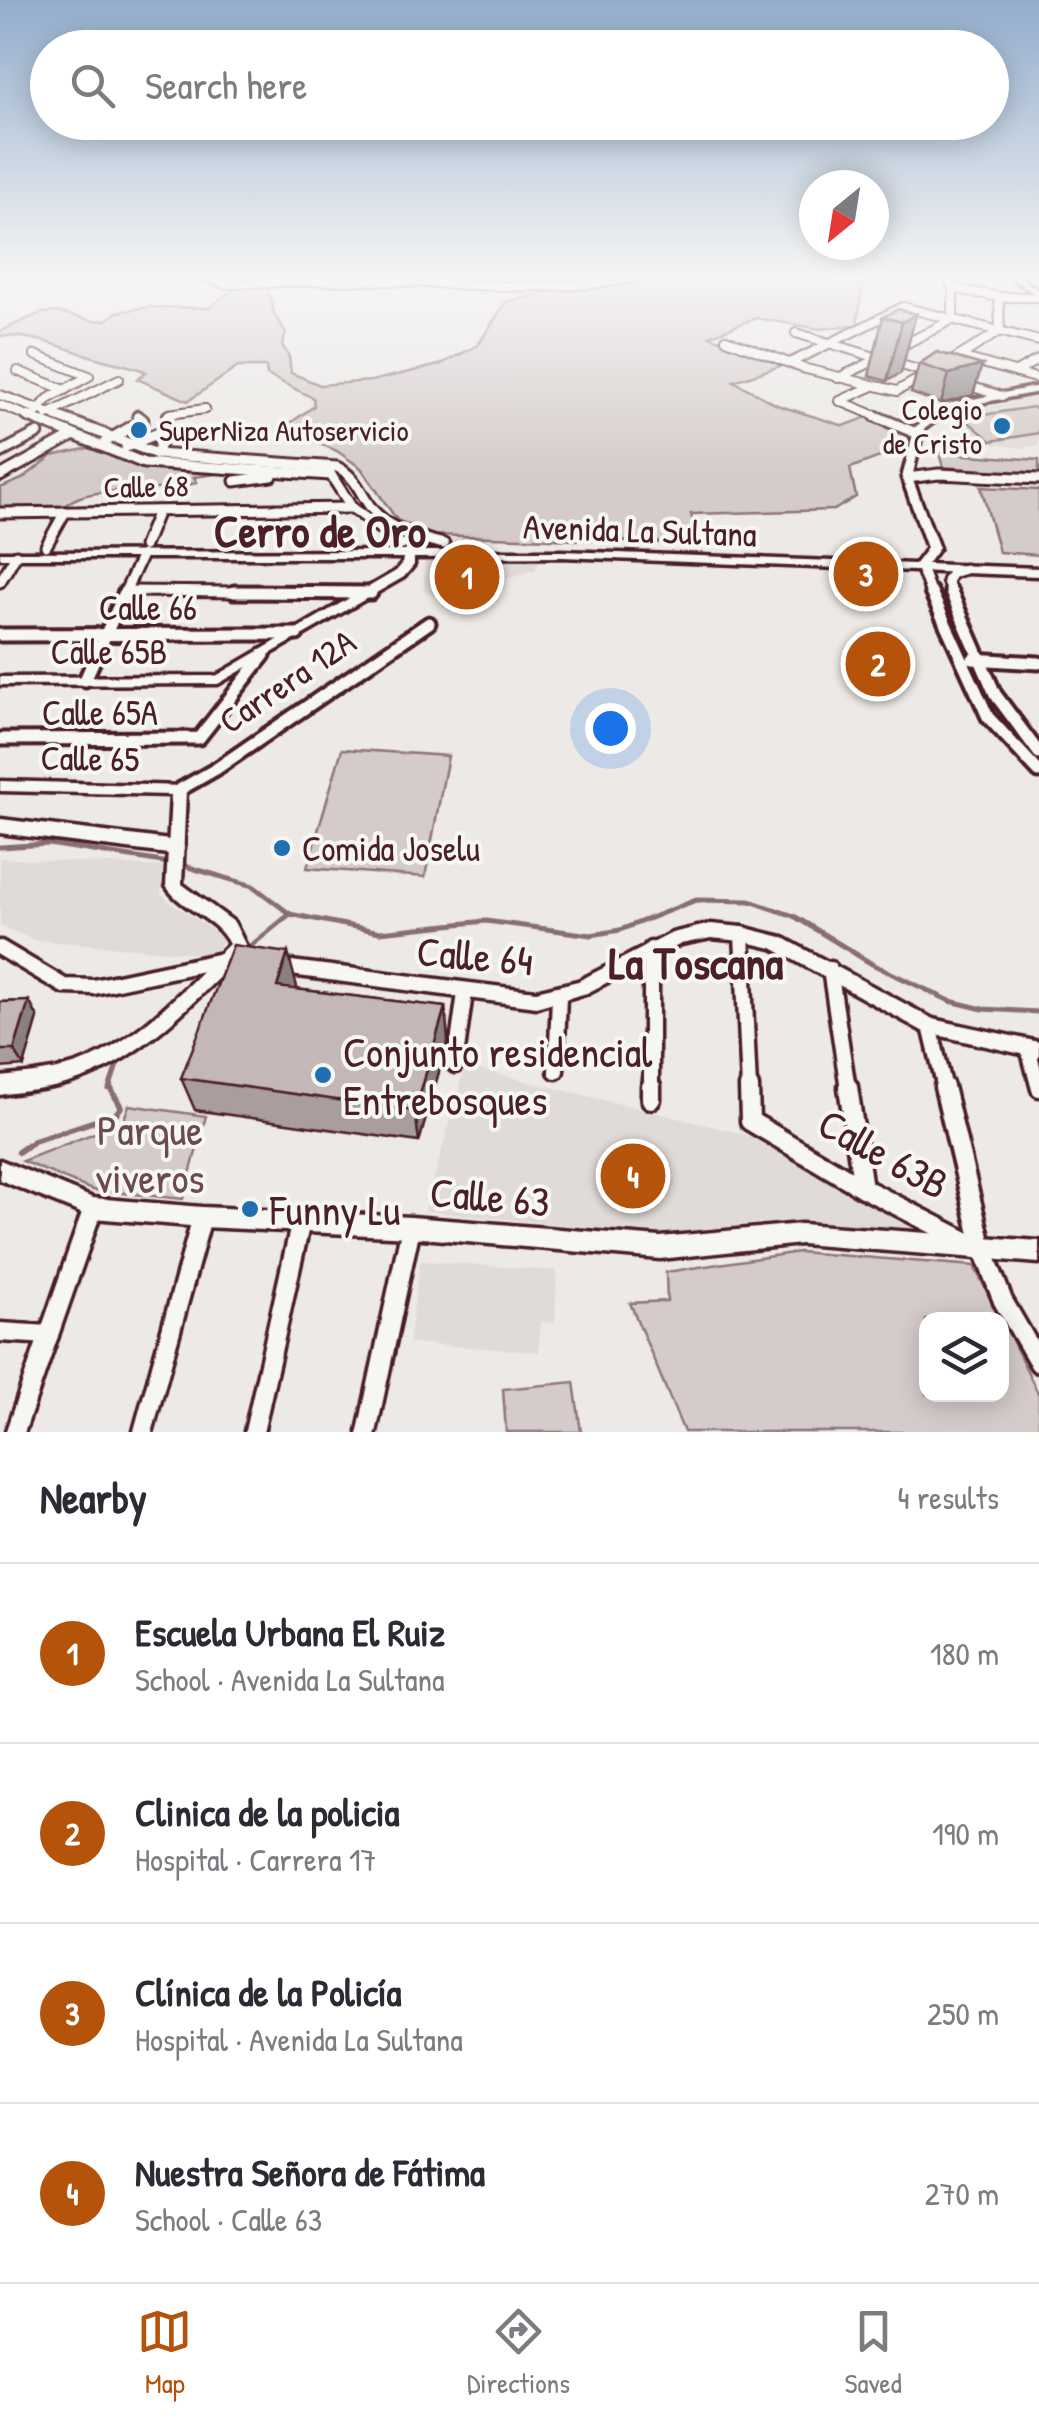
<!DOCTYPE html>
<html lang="en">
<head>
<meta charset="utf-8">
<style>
  body { margin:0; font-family:"Patrick Hand",sans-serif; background:#f2f2f3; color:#2b2b33 }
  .controls { position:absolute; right:30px; bottom:30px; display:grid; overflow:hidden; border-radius:20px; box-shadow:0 5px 25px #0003 }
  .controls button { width:90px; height:90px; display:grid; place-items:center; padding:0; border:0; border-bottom:2px solid #e1e1e2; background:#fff; color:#2b2b33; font:50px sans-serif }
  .compass { position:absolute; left:799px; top:170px; width:90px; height:90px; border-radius:50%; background:#fff; box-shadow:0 5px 25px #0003; rotate:210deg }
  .you { position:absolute; left:610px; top:728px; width:35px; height:35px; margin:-25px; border:8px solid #fff; border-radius:50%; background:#1a73e8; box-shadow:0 0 0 15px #1a73e833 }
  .badge { display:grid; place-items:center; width:65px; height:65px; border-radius:50%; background:#b45309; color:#fff; font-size:32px; font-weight:700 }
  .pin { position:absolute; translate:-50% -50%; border:5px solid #fff; box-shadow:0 2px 10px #0006 }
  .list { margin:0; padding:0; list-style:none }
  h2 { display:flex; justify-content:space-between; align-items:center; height:130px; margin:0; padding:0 40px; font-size:42px }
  h2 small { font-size:32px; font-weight:400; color:#7c7c81 }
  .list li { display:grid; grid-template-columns:65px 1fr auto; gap:30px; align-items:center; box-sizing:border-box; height:180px; padding:0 40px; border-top:2px solid #e1e1e2 }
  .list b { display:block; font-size:38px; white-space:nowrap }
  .list p { margin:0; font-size:32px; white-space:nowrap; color:#7c7c81 }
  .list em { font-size:32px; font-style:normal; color:#7c7c81 }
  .icon { flex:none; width:55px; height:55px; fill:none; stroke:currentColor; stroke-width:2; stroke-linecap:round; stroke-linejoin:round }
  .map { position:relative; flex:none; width:1039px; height:1432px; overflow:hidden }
  .search { position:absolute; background:#fff; box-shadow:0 5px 25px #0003; left:30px; right:30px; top:30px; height:110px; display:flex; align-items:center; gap:25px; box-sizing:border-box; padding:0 35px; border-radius:55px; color:#7c7c81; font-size:38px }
  .sheet { height:850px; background:#fff }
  nav { display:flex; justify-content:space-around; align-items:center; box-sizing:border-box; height:140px; border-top:2px solid #e1e1e2; background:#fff; font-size:28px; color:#7c7c81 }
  nav a { display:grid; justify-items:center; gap:5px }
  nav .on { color:#b45309 }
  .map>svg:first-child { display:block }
  .built { fill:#e0dad8 }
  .green { fill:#d4cbca; stroke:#8f757a; stroke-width:2.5 }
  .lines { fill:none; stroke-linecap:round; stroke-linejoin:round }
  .stream-far1 { stroke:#886e73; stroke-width:5 }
  .stream { stroke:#886e73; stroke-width:6 }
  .minor-far4-casing { stroke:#4a1f2b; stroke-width:12 }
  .minor-far3-casing { stroke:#4a1f2b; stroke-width:15 }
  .minor-far2-casing { stroke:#4a1f2b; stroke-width:19 }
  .minor-far1-casing { stroke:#4a1f2b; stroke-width:21 }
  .minor-casing { stroke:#4a1f2b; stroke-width:25 }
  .tertiary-casing { stroke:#4a1f2b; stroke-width:7 }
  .minor-far4 { stroke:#f6f6f2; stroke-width:8 }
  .minor-far3 { stroke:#f6f6f2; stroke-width:9 }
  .minor-far2 { stroke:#f6f6f2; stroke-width:11 }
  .minor-far1 { stroke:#f6f6f2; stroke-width:14 }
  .minor { stroke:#f6f6f2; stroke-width:18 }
  .tertiary { fill:#f6f6f2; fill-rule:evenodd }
  .wall { fill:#a99d9d; stroke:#4a1f2b; stroke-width:2.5 }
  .shaded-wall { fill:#898080; stroke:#4a1f2b; stroke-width:2.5 }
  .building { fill:#c4b7b7; stroke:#4a1f2b; stroke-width:2.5 }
  .poi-dot { fill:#1f6fb2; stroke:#f6f6f2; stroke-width:4 }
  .labels { text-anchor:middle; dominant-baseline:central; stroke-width:8; stroke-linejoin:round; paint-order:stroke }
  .far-poi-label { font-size:30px; fill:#4a1f2b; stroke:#f6f6f2; text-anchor:end }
  .far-street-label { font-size:30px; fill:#4a1f2b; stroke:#f6f6f2 }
  .street-label { font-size:35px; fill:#4a1f2b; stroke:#f6f6f2 }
  .poi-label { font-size:35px; fill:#4a1f2b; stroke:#f6f6f2; text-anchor:start }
  .near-street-label { font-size:42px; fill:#4a1f2b; stroke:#f6f6f2 }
  .near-poi-label { font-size:42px; fill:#4a1f2b; stroke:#f6f6f2; text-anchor:start }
  .near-park-label { font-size:42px; fill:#6c4a53; stroke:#f6f6f2 }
  .district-label { font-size:45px; font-weight:bold; fill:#4a1f2b; stroke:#f6f6f2 }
  .near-neighbourhood-label { font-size:45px; font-weight:bold; fill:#4a1f2b; stroke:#f6f6f2 }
</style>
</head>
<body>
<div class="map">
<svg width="1039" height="1432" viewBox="0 0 1039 1432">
  <rect width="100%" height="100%" fill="#ece9e6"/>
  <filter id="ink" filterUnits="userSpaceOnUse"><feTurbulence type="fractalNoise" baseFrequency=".01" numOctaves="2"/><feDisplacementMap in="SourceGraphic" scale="20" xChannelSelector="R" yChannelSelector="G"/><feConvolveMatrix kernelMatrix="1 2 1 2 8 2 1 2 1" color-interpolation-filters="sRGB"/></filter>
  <g filter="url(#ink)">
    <g class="built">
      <path d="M1039 395V445L1022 448 984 442 952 415Z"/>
      <path d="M425 555H484L541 558 535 569 476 589 469 597 440 598 424 591Z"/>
      <path d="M0 858 163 867 161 893 166 899 224 938 216 955 34 940 0 926Z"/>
      <path d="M465 1066 767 1140 936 1235 782 1221 655 1234 425 1211Z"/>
      <path d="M420 1261 557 1271 555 1323 540 1322 539 1352 409 1343Z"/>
    </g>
    <g class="green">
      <path d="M654 276H864L857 325 820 329 756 318 709 336 787 364 734 381 777 405 844 426 867 417 908 435 904 455 888 454 850 468 856 497 834 510 691 514 695 531 671 543 433 535 397 520 361 468 337 451 304 437 289 424 314 406 313 398 267 375 266 367H238L188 401 137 379 146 372C131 365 116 364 100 359 65 349 37 335 0 336V331L41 313 57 312 94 321 106 320 117 312 150 307 209 308 240 284 267 285 275 316 286 333 282 345 289 357 291 373 320 385 371 381 439 365 478 345 506 302 565 288 614 286Z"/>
      <path d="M1033 407 1039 412V433L991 441 964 418Z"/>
      <path d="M89 448 131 464 237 471 194 477 197 482C160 497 86 481 63 508H0V488L22 479 52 456Z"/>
      <path d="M939 453 1039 460V475L943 467Z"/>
      <path d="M981 487 1039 490V555L999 552Z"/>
      <path d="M342 749 448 756 425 877 307 868Z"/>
      <path d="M129 1105 206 1116 183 1199 92 1190 22 1161 123 1122Z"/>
      <path d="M799 1252 974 1266 1001 1320H926V1394H1002V1320L1039 1395V1432H684L630 1303 667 1301 666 1272Z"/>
      <path d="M574 1382 581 1432H506L503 1389Z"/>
    </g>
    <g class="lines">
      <g class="stream-far1">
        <path d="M0 847 49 844 169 863"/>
        <path d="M178 864 253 886 290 914 380 932 486 921 591 935 620 930 696 900 750 901 794 916 872 964 950 1001 983 1009 1039 1012"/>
        <path d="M247 949 290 914"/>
        <path d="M109 1089 119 1059"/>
      </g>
      <path class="stream" d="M18 1152 34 1141 116 1114 121 1107 110 1087"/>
      <g class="minor-far4-casing">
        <g id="minor-far4">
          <path d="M202 276 226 284C280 283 335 279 389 281 474 285 560 293 644 276"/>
          <path d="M953 288 999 297H1039"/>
          <path d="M796 333 931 374"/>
          <path d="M726 339 802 368 897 391 926 375"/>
          <path d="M896 349 953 319V288L946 276"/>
          <path d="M35 355 89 376 48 399 36 413"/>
          <path d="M961 357 1039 379"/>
          <path d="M790 363 903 307 1039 341"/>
          <path d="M947 364 1000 331 999 297"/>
          <path d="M18 371 65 390"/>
          <path d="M1016 372 1039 359"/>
          <path d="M838 378 880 358"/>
          <path d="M963 384 1002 396"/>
          <path d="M873 386 840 401 881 418"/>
          <path d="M0 395 62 418"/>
          <path d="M0 405 33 418"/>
          <path d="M47 415 119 379"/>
          <path d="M138 416 141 418"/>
          <path d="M168 418 169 414 205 409"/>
        </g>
      </g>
      <g class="minor-far3-casing">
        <g id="minor-far3">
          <path d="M27 416 144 463 331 475"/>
          <path d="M56 416 157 454 337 467C356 476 360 494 372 509 390 531 419 538 444 544"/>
          <path d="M875 416 916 433"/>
          <path d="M105 442 143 420 138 416"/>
          <path d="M126 447 163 431"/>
          <path d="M0 453 38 433"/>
          <path d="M157 454 168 416"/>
          <path d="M331 475 352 508 402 545"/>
          <path d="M0 476 74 435"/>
          <path d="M907 478 939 474 1039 479"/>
          <path d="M235 481 272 476"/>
          <path d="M0 513 352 508"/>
          <path d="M46 546 65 512"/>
          <path d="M144 546 158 511"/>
          <path d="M920 565 931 594"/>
          <path d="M0 582 16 555"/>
          <path d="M126 591 371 593"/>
          <path d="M124 594 142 555"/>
          <path d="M952 594 947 581 952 573 965 569"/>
        </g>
      </g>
      <g class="minor-far2-casing">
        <g id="minor-far2">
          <path d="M234 592 371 593"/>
          <path d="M931 592 988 717 1039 772"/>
          <path d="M951 592 995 694 1039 753"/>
          <path d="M0 635 297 634"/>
          <path d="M973 659 1039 663"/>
          <path d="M85 680 125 592"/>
          <path d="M0 739 199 738 264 655"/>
          <path d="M179 790 216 769 429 623"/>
        </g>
      </g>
      <g class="minor-far1-casing">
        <g id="minor-far1">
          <path d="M0 826 177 848"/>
          <path d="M742 934 749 1089"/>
          <path d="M0 948 64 986 94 987 222 960"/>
          <path d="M651 949V1089"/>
          <path d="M830 969 848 1089"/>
          <path d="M930 1026 945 1089"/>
          <path d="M1028 1048 1039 1089"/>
          <path d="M455 1065 465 993"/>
          <path d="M556 1071 559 996"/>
        </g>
      </g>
      <g class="minor-casing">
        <g id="minor">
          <path d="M651 1087V1099"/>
          <path d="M749 1087 750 1121 863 1188 966 1241"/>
          <path d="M848 1087 863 1188"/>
          <path d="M944 1087 983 1250 1003 1301 1039 1363"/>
          <path d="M0 1332 49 1335"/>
          <path d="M15 1432 93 1208"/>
          <path d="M143 1432 202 1217"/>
          <path d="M254 1432 301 1221"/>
          <path d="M367 1432 411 1227"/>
        </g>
      </g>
      <g class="tertiary-casing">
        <g id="tertiary">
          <path d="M1009 276H1018L1039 291V297Z"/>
          <path d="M1039 386V392L953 408 923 430 912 478 939 548 927 564 1039 568V576L562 557 414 558V565L404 577 218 684 0 685V677L216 676 396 571 402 564 403 558H0V552L404 551 409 549 414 551H562L915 564 927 548 902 478 915 427 947 404Z"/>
          <path d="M0 781 184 786 186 790 182 884 234 922 246 946C236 963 218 978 204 992 166 1029 122 1068 69 1083 47 1090 23 1091 0 1095V1077C25 1074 52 1072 77 1064 137 1042 185 988 229 944 216 917 182 911 166 886L171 795 0 791Z"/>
          <path d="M711 924 742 927 782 937 933 1019 1039 1042V1058L924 1032 772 948 742 941 711 938 681 944 587 993 536 1007 275 973 269 971 266 966 269 961 275 959 536 991 578 981 672 933Z"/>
          <path d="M0 1160 93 1198 202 1207 411 1217 660 1237 801 1224 1039 1241V1263L801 1244 660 1259 411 1237 202 1227 93 1218 0 1180Z"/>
        </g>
      </g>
      <use href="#minor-far4" class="minor-far4"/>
      <use href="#minor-far3" class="minor-far3"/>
      <use href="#minor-far2" class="minor-far2"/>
      <use href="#minor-far1" class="minor-far1"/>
      <use href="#minor" class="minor"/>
      <use href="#tertiary" class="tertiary"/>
    </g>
    <g class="wall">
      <path d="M916 314 901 373 887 381 869 376 883 317Z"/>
      <path d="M937 352 973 395 941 404 911 393 919 364Z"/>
      <path d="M297 987 296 989 445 1007 448 1040 419 1142 195 1110 181 1078Z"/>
      <path d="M29 1001 38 1018 24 1066 0 1068V1002Z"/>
    </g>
    <g class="shaded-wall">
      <path d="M916 314 901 373 887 381 902 322Z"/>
      <path d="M982 365 973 395 941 404 949 374Z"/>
      <path d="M288 953 297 987 287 1021 277 987Z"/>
      <path d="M29 1001 38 1018 24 1066 14 1050Z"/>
      <path d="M445 1007 448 1040 419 1142 415 1111Z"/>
    </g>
    <g class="building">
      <path d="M898 309 916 314 902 322 883 317Z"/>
      <path d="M937 352 982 365 949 374 919 364Z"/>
      <path d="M233 945 288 953 277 987 445 1007 415 1111 181 1078Z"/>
      <path d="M29 1001 14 1050H0V1002Z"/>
    </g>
  </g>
  <linearGradient id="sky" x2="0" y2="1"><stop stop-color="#92adcc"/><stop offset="0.58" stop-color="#f6f5f4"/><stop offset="1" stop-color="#f6f5f4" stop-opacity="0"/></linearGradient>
  <rect width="1039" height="477" fill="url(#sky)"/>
  <g class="poi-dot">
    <circle cx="1002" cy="426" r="10"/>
    <circle cx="139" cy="430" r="10"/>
    <circle cx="282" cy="848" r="10"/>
    <circle cx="323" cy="1075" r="10"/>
    <circle cx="250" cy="1209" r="10"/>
  </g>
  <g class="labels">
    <g class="far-poi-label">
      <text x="982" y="409">Colegio<tspan x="982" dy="34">de Cristo</tspan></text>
      <text x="159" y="430" text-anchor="start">SuperNiza Autoservicio</text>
    </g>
    <g class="far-street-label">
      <text transform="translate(146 486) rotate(-1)">Calle 68</text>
    </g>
    <g class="street-label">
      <text transform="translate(640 530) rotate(2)">Avenida La Sultana</text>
      <text x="148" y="607">Calle 66</text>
      <text x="109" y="651">Calle 65B</text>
      <text transform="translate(287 681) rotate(-34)">Carrera 12A</text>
      <text x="100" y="712">Calle 65A</text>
      <text transform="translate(90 758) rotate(1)">Calle 65</text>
    </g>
    <g class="poi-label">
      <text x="302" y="848">Comida Joselu</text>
    </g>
    <g class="near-street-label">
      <text transform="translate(475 955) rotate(5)">Calle 64</text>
      <text transform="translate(884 1153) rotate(29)">Calle 63B</text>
      <text transform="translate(490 1196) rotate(5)">Calle 63</text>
    </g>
    <g class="near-poi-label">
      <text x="343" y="1051">Conjunto residencial<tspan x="343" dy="48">Entrebosques</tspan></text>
      <text x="270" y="1209">Funny Lu</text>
    </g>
    <g class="near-park-label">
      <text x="150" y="1129">Parque<tspan x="150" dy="48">viveros</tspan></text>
    </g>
    <g class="district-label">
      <text x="320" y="530">Cerro de Oro</text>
    </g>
    <g class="near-neighbourhood-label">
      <text x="696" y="962">La Toscana</text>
    </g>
  </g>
</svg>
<div class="controls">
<button><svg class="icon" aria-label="layers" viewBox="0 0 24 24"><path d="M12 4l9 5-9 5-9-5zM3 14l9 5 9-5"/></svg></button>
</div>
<svg class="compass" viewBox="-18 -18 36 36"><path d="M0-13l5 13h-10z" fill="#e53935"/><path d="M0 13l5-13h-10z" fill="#7c7c81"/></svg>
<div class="you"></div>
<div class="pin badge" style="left:467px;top:577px">1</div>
<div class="pin badge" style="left:878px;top:664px">2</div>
<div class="pin badge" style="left:866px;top:574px">3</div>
<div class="pin badge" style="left:633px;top:1176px">4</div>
<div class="search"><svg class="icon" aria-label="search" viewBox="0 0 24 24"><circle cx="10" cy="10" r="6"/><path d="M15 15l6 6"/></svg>Search here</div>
</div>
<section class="sheet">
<h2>Nearby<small>4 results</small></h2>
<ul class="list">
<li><span class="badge">1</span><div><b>Escuela Urbana El Ruiz</b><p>School · Avenida La Sultana</p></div><em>180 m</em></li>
<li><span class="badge">2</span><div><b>Clinica de la policia</b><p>Hospital · Carrera 17</p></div><em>190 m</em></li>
<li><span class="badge">3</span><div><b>Clínica de la Policía</b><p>Hospital · Avenida La Sultana</p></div><em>250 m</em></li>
<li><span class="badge">4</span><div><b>Nuestra Señora de Fátima</b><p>School · Calle 63</p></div><em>270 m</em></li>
</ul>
</section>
<nav>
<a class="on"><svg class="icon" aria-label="map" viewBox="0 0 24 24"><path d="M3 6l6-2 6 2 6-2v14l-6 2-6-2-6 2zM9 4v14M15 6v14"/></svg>Map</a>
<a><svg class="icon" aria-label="directions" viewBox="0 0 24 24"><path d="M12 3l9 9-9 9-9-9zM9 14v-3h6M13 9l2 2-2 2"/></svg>Directions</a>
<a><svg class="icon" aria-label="saved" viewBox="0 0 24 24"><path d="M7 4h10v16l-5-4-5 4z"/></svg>Saved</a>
</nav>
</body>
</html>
